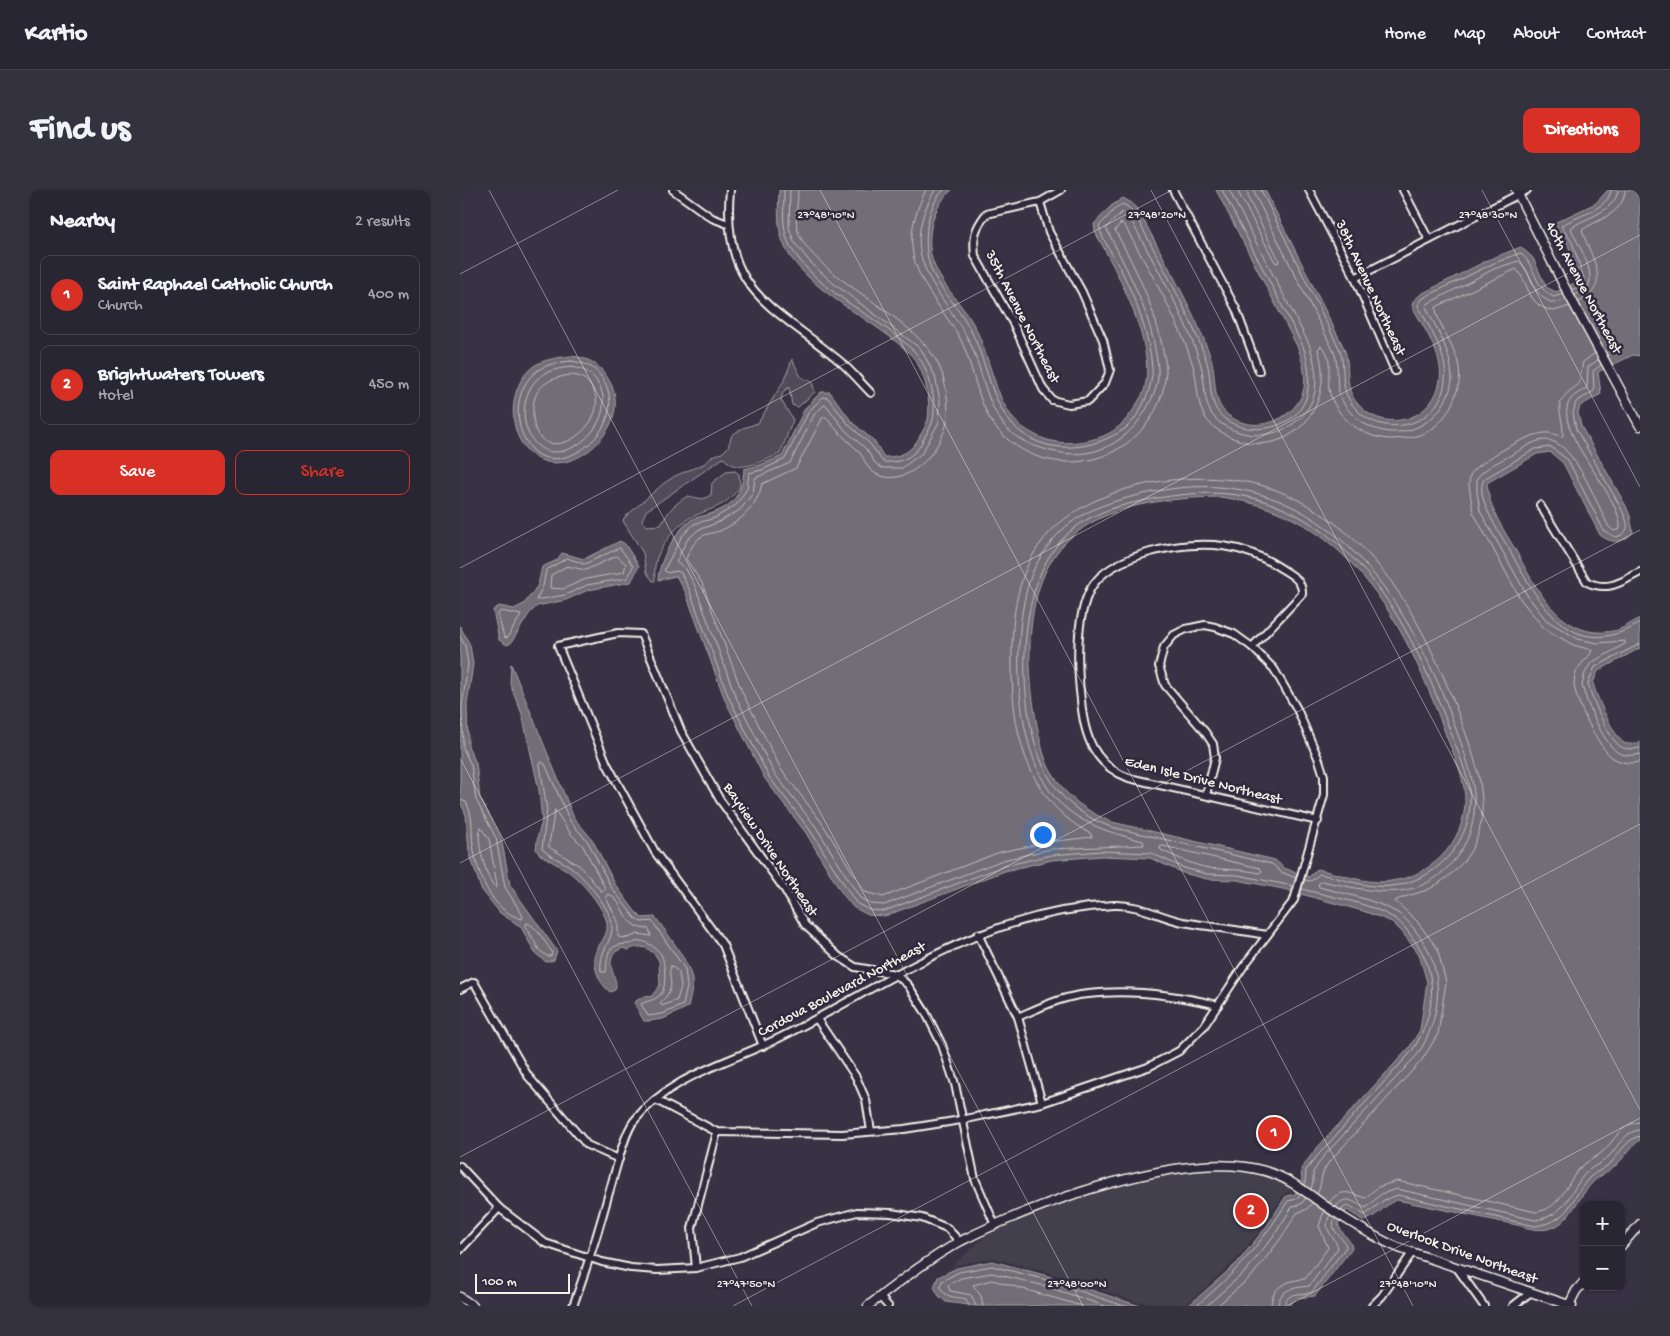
<!DOCTYPE html>
<html lang="en">
<head>
<meta charset="utf-8">
<style>
  body { margin:0; font-family:"Gochi Hand",sans-serif; background:#35323f; color:#f1f3f6 }
  .controls { position:absolute; right:15px; bottom:15px; display:grid; overflow:hidden; border-radius:10px; box-shadow:0 1px 4px #0004 }
  .controls button { width:45px; height:45px; display:grid; place-items:center; padding:0; border:0; border-bottom:1px solid #45434e; background:#292633; color:#f1f3f6; font:25px sans-serif }
  .scale { position:absolute; left:15px; bottom:12px; width:95px; box-sizing:border-box; padding-left:5px; border:2px solid #f4f1e8; border-top:0; font-size:14px; line-height:18px; white-space:nowrap; color:#f4f1e8; -webkit-text-stroke:4px #2f2a3d; paint-order:stroke }
  .you { position:absolute; left:582px; top:644px; width:18px; height:18px; margin:-12px; border:4px solid #fff; border-radius:50%; background:#1a73e8; box-shadow:0 0 0 8px #1a73e833 }
  .badge { display:grid; place-items:center; width:32px; height:32px; border-radius:50%; background:#d93025; color:#fff; font-size:16px; font-weight:700 }
  .pin { position:absolute; translate:-50% -50%; border:2px solid #fff; box-shadow:0 1px 5px #0006 }
  .list { margin:0; padding:0; list-style:none }
  h2 { display:flex; justify-content:space-between; align-items:center; height:65px; margin:0; padding:0 20px; font-size:21px }
  h2 small { font-size:16px; font-weight:400; color:#a5a5ac }
  .list li { display:grid; grid-template-columns:32px 1fr auto; gap:15px; align-items:center; box-sizing:border-box; height:80px; margin:0 10px 10px; padding:0 10px; border:1px solid #45434e; border-radius:10px }
  .list b { display:block; font-size:19px; white-space:nowrap }
  .list p { margin:0; font-size:16px; white-space:nowrap; color:#a5a5ac }
  .list em { font-size:16px; font-style:normal; color:#a5a5ac }
  .actions { display:flex; gap:10px; padding:15px 20px }
  .actions a { flex:1; padding:11px 0; border:1px solid #d93025; border-radius:10px; text-align:center; font-size:18px; color:#d93025 }
  .actions .main { background:#d93025; color:#fff }
  .map { position:relative; flex:none; width:1180px; height:1116px; overflow:hidden; border-radius:10px }
  header { display:flex; align-items:center; gap:30px; box-sizing:border-box; height:70px; padding:0 25px; background:#292633; border-bottom:1px solid #45434e }
  header strong { font-size:24px }
  nav { display:flex; gap:28px; margin-inline-start:auto; font-size:18px }
  .intro { display:flex; align-items:center; justify-content:space-between; box-sizing:border-box; height:120px; padding:0 30px }
  h1 { margin:0; font-size:35px }
  .button { padding:12px 22px; border-radius:10px; background:#d93025; color:#fff; font-size:18px; font-weight:700 }
  main { display:flex; gap:30px; padding:0 30px }
  aside { flex:1; background:#292633; border-radius:10px; box-shadow:0 1px 4px #0004 }
  .map>svg:first-child { display:block }
  .built { fill:#433f4e }
  .green { fill:#504b59; stroke:#a29ea0 }
  .water { fill:#726e77; stroke:#a6a2a4; fill-rule:evenodd }
  .lines { fill:none; stroke-linecap:round; stroke-linejoin:round }
  .shore { stroke:#c0bdbb; stroke-width:1 }
  .minor-casing { stroke:#f4f1e8; stroke-width:10 }
  .tertiary-casing { stroke:#f4f1e8; stroke-width:11 }
  .minor { stroke:#2f2a3d; stroke-width:6 }
  .tertiary { stroke:#2f2a3d; stroke-width:8 }
  .ticks { fill:none; stroke:#f4f1e8; stroke-width:1; stroke-opacity:0.45 }
  .labels { text-anchor:middle; dominant-baseline:central; stroke-width:5; stroke-linejoin:round; paint-order:stroke }
  .street-label { font-size:15px; fill:#f4f1e8; stroke:#2f2a3d }
  .ticks-label { font-size:12px; text-anchor:middle; fill:#f4f1e8; stroke:#2f2a3d; stroke-width:5; stroke-linejoin:round; paint-order:stroke }
</style>
</head>
<body>
<header>
<strong>Kartio</strong>
<nav><a>Home</a><a>Map</a><a>About</a><a>Contact</a></nav>
</header>
<div class="intro"><h1>Find us</h1><a class="button">Directions</a></div>
<main>
<aside>
<h2>Nearby<small>2 results</small></h2>
<ul class="list">
<li><span class="badge">1</span><div><b>Saint Raphael Catholic Church</b><p>Church</p></div><em>400 m</em></li>
<li><span class="badge">2</span><div><b>Brightwaters Towers</b><p>Hotel</p></div><em>450 m</em></li>
</ul>
<div class="actions"><a class="main">Save</a><a>Share</a></div>
</aside>
<div class="map">
<svg width="1180" height="1116" viewBox="0 0 1180 1116">
  <rect width="100%" height="100%" fill="#373244"/>
  <filter id="ink" filterUnits="userSpaceOnUse"><feTurbulence type="fractalNoise" baseFrequency=".02" numOctaves="2"/><feDisplacementMap in="SourceGraphic" scale="10" xChannelSelector="R" yChannelSelector="G"/><feConvolveMatrix kernelMatrix="1 2 1 2 8 2 1 2 1" color-interpolation-filters="sRGB"/></filter>
  <g filter="url(#ink)">
    <path class="built" d="M728 980H778L804 984 835 999 823 1005 804 1036 775 1071 726 1115 677 1112 590 1083 533 1068 497 1075 489 1079 530 1042 579 1021 709 982Z"/>
    <path class="green" d="M332 169 341 187 352 192 355 202 338 217 332 215 329 197 323 202 321 210 333 230 320 264C307 269 287 280 273 275 270 274 266 270 263 268L186 321 182 330 187 336 201 335C208 321 215 313 228 306L243 309 251 305 252 293 266 282 275 281 279 284 280 297C263 319 255 316 232 327 218 333 200 356 196 371 194 377 195 385 195 391H193L186 382 183 363 163 331 164 328 203 294 215 286 246 273 252 266 262 263 268 257 272 245 283 238 298 233 325 189Z"/>
    <g class="water">
      <path d="M319 0H492C476 13 468 37 470 58 473 90 503 112 516 139 529 165 535 205 552 227 556 233 566 240 572 243 593 256 616 254 638 248 654 243 666 232 675 217 678 211 684 204 685 197 696 153 656 80 635 42L634 34 651 16 663 8 672 13 681 25C705 72 734 119 751 168 757 187 751 212 768 225 791 243 826 234 840 209 849 193 843 173 838 158L756 0H805L884 158C891 175 884 193 894 209 918 245 973 234 980 190 984 166 963 137 952 116L953 111 961 104 1030 69 1061 57 1073 68 1086 97 1096 102 1119 91 1108 54 1094 33 1136 13 1148 0H1180V166L1173 165 1138 182 1141 204 1120 216 1118 223 1121 236 1166 316 1170 326 1173 342C1163 354 1152 354 1140 345L1103 273 1090 262 1077 264 1027 293C1029 319 1042 337 1055 359 1075 396 1100 451 1153 441 1162 440 1172 432 1180 428V458L1138 481 1133 493C1136 506 1154 547 1164 553 1170 555 1175 554 1180 552V950C1169 958 1163 970 1153 978 1147 983 1140 985 1134 991 1107 1019 1108 1052 1057 1035L937 1010C924 1015 917 1027 904 1031L887 1020 878 1033C880 1044 891 1048 892 1058L855 1106 837 1108 828 1116H728L777 1073 806 1037 826 1006 835 1004 842 991 841 979 855 960 949 858 960 840 967 792 959 764 942 742 932 732 903 721 823 699 777 690 747 689 723 683 690 668 642 666 592 670 545 681 425 726 408 725 393 717 381 702 346 643 305 589 265 510 225 401 216 386 198 390C199 371 214 342 231 330 236 327 244 326 250 324 274 316 282 304 284 279L300 275 322 266 345 218 361 202H370L392 232 415 252 424 267C442 267 451 262 460 246 463 240 467 234 468 229 471 209 465 179 450 164 414 129 363 110 332 69 316 47 318 26 319 0ZM760 307C806 313 847 331 881 363 933 412 963 481 987 548 995 568 1006 591 1005 613 1003 654 971 686 931 691 908 695 880 684 857 679L849 687 824 678 815 670 652 632C627 622 606 607 592 583 584 570 581 554 578 540 566 482 561 393 609 349 648 313 709 308 760 307Z"/>
      <path d="M111 166C131 168 142 176 151 194 175 244 93 306 61 252 47 229 52 188 77 174 87 169 100 167 111 166Z"/>
      <path d="M160 351 165 354 179 376 171 392 128 400 106 410 77 416 69 424 51 453 47 455 39 450 33 420 39 416 54 419 64 414 78 395 82 377 97 370 102 363 124 369Z"/>
      <path d="M0 436 10 455 13 474 7 515 8 556 16 573 20 608 41 647 50 695 97 761 94 770 86 772 75 763 61 737 40 723 21 699 9 662 6 625 0 611Z"/>
      <path d="M51 474 114 628 132 649 155 694 174 720 182 728 195 727C205 740 231 774 232 790 233 799 230 808 228 817L203 829 189 831H184L175 815 176 811 184 806 191 807 200 795 199 771 196 766C187 756 180 755 168 760L162 758 154 763C145 778 160 789 155 800L150 802C137 791 129 770 140 754 144 748 148 742 147 733 143 716 122 692 108 681 99 675 88 670 79 664L76 659 78 645 82 631 79 600 62 524 50 494Z"/>
      <path d="M532 1071 588 1086 677 1115 687 1116H516L486 1112 479 1106 474 1097 478 1087 497 1078Z"/>
    </g>
    <g class="lines">
      <g class="shore">
        <path d="M324 0C324 24 320 45 336 65 366 107 418 126 454 161 468 175 479 214 472 233 470 239 466 244 463 250 455 267 442 273 423 272L411 255 389 235 368 208 363 207 349 221 325 269 302 280 289 283 287 299 276 315 255 328 234 334 222 346 204 380 207 383 217 381 221 383 229 399 269 508 309 587 350 640 396 713 409 720 424 721 544 676 591 665 641 661 691 663 724 678 747 684 778 685 833 696"/>
        <path d="M330 0 329 37 334 52 350 72 373 93 461 159 475 186 480 210 479 232 462 263 442 278H422L415 273 406 259 385 240 367 216 364 215 354 225 330 273 295 288 293 303 280 320 257 333 238 340 227 350 216 372 226 379 235 396 275 505 314 583 356 637 400 708 411 714 424 715 543 670 591 659 684 655 683 651C651 643 622 635 598 611 554 565 551 449 569 392 575 373 587 355 601 341 626 317 660 309 693 302 832 273 917 363 971 478 982 500 990 522 998 545 1013 585 1026 626 998 665 961 716 914 702 862 691L858 694 859 697C885 704 913 709 936 722 945 727 952 736 958 744 986 780 982 829 957 865L863 967 853 982V992L851 999"/>
        <path d="M338 0C338 12 335 26 337 38 341 54 354 66 366 77 401 108 467 139 482 183 487 199 490 221 486 236 478 263 447 299 416 284 407 279 405 270 400 263 388 250 376 241 366 227H363L336 278 302 294C297 317 281 331 260 341 254 343 247 343 241 347 234 351 229 361 226 369L242 393 282 502 321 579 362 633 405 702 423 707 540 662 589 652 632 647 631 644C568 611 552 544 552 477 551 435 555 388 580 354 625 292 738 276 807 297 830 304 852 317 872 331 934 377 970 450 997 520 1021 583 1047 650 976 695 963 704 947 704 935 711L956 730 977 758 986 792 978 844 962 870 869 972C858 987 864 990 857 1004"/>
        <path d="M466 0C433 65 463 91 497 143 515 173 515 214 538 240 596 304 701 266 706 181 706 172 703 163 702 155 693 113 675 77 655 40L661 33 665 36C687 77 720 131 733 176 740 199 734 225 758 240 817 280 879 225 858 159L861 156C874 166 867 185 869 199 874 228 906 250 933 249 947 248 962 247 973 238 987 228 996 209 999 192 1004 162 975 135 976 117L1056 79C1071 95 1066 116 1094 121L1110 116"/>
        <path d="M475 0C439 62 471 89 503 140 522 169 522 207 543 234 552 246 567 254 581 258 624 273 664 259 687 218 694 205 699 194 698 179 698 171 695 161 694 153 685 111 665 76 646 38L662 22 672 32C696 77 724 123 740 172 747 193 740 220 762 234 792 254 834 246 851 213 860 194 855 172 849 154L769 0"/>
        <path d="M484 0C474 8 469 24 467 37 461 92 490 99 511 141 523 164 527 189 538 212 561 264 619 268 663 240 679 230 694 196 692 177 689 144 676 110 661 80 655 67 642 51 639 36L654 20 662 14 668 17 677 28C701 74 728 120 746 169 753 189 746 215 765 229 789 247 836 240 846 208 851 189 849 174 843 156L762 0"/>
        <path d="M777 0 815 72 818 73 819 70 789 10 787 0"/>
        <path d="M794 0 796 7 874 162C881 182 872 197 886 217 910 249 955 251 980 219 986 211 992 198 992 188 991 161 977 140 966 117L967 114 1034 79 1058 71C1075 82 1068 104 1093 113L1106 110"/>
        <path d="M801 0 880 160C886 177 879 194 890 211 915 252 981 240 985 190 988 164 969 138 958 115L963 108 1032 74 1060 63C1077 76 1073 98 1094 107L1103 104"/>
        <path d="M1112 100 1122 95 1124 89 1112 52 1101 36C1115 26 1149 20 1151 0"/>
        <path d="M1115 105 1127 99C1138 82 1116 53 1111 38 1125 27 1156 22 1158 0"/>
        <path d="M1119 112C1154 95 1130 67 1122 40 1138 29 1164 24 1165 0"/>
        <path d="M1135 163 1123 172 1119 194C1089 215 1103 217 1103 246 1097 246 1091 242 1084 243 1068 244 1019 271 1010 285L1009 295 1013 322 1061 410 1084 438 1113 455 1132 460C1130 469 1114 475 1114 493 1114 509 1140 560 1153 568 1161 573 1171 574 1180 572"/>
        <path d="M1138 170 1128 177 1127 198C1122 201 1115 204 1111 209 1088 238 1163 305 1160 339L1154 341 1149 337C1137 315 1115 252 1087 250 1076 249 1064 258 1055 263 1043 270 1026 276 1017 288V302L1020 321 1067 405 1086 430 1118 449 1137 453 1165 451V454L1131 473 1125 483 1122 495C1126 512 1143 552 1157 562 1164 566 1173 566 1180 564"/>
        <path d="M111 171C128 173 139 179 146 195 166 240 101 289 73 260 52 239 53 198 78 180 87 174 101 172 111 171Z"/>
        <path d="M1141 175 1133 181 1134 201 1116 212 1113 223 1116 239 1161 318C1167 331 1173 342 1156 347L1144 341 1108 270 1091 257 1075 259 1024 289C1014 307 1040 343 1049 359 1078 412 1110 475 1180 433"/>
        <path d="M111 177C125 179 134 184 140 197 157 235 104 278 78 256 58 239 60 200 82 185 90 180 102 178 111 177Z"/>
        <path d="M111 185C123 186 129 191 134 202 148 231 98 272 78 245 74 238 73 231 73 223 72 197 88 188 111 185Z"/>
        <path d="M160 358 173 376 168 388 127 395 105 405 76 410 83 396 86 380 107 368 124 374Z"/>
        <path d="M157 366 166 374 164 382 126 389 103 399 90 398 91 385 107 376 125 380Z"/>
        <path d="M41 421 61 425 47 448 44 447 38 425Z"/>
        <path d="M0 446 5 456 8 474 2 515 3 558 11 575 16 610 36 648 45 697 63 726 62 729C31 721 17 683 13 655 11 640 14 626 6 612L0 610"/>
        <path d="M1180 454 1135 477 1128 493C1131 507 1149 550 1161 557 1167 560 1174 559 1180 558"/>
        <path d="M82 572 85 574 110 631 128 652 151 697 175 728 181 732 192 731 225 779 227 797 223 815 202 824 188 826 181 814C188 810 193 812 201 804 207 798 205 771 201 764 197 759 189 753 182 751 176 750 174 754 168 754 146 755 148 763 146 782H141C138 760 154 752 152 734 150 717 122 684 108 675 100 670 89 666 82 659L87 620 80 575Z"/>
        <path d="M95 620 111 644 123 656 145 698 144 701H141L120 676 89 657Z"/>
        <path d="M21 638 29 649 37 695 36 698C27 692 14 646 21 638Z"/>
        <path d="M703 656 800 678 802 681 799 683C782 679 766 680 749 678 732 675 716 667 701 660L700 657Z"/>
        <path d="M836 688 821 682 812 674 651 637C632 630 613 619 600 603 565 562 560 480 568 429 579 365 606 327 673 313 723 302 774 296 822 318 853 331 881 354 903 379 945 426 971 489 993 548 1000 568 1011 590 1010 613 1009 656 974 691 932 696 908 699 883 689 860 684L851 691 844 690"/>
        <path d="M842 699C871 707 907 712 934 728 941 732 947 740 952 747 980 782 976 825 952 861L859 964 846 980 845 996"/>
        <path d="M148 704C167 712 160 738 189 739L191 746 178 744 168 748 158 747V731L146 708Z"/>
        <path d="M67 733C76 735 86 754 92 762L91 766H87L79 760 66 736Z"/>
        <path d="M211 776 219 782 221 797 217 810 202 816 200 813C219 795 206 791 211 776Z"/>
        <path d="M869 1013C880 997 891 1003 905 1008L918 997 937 991 1076 1022C1100 1019 1105 996 1119 979 1125 972 1134 969 1141 963 1154 952 1161 933 1180 932"/>
        <path d="M876 1017C886 1003 894 1013 906 1018L921 1004 937 999 1075 1030C1105 1026 1108 1005 1124 985 1130 977 1139 975 1146 969 1157 960 1163 941 1180 940"/>
        <path d="M881 1020 888 1015 905 1025 924 1010 938 1005 1075 1036C1111 1031 1109 1010 1130 987 1137 981 1146 978 1152 972 1159 963 1168 948 1180 946"/>
        <path d="M509 1116 506 1109C494 1106 486 1109 480 1097L482 1091 499 1082 532 1076 587 1090 664 1116"/>
        <path d="M516 1116 511 1105 490 1101 488 1095 501 1088 532 1083 585 1096 645 1116"/>
        <path d="M523 1116 521 1106 513 1095 532 1090 622 1116"/>
        <path d="M736 1116C776 1083 800 1055 828 1011L837 1009 841 1005"/>
        <path d="M746 1116 786 1081 815 1044 832 1017 841 1014 846 1008"/>
        <path d="M757 1116 792 1086 821 1048 837 1023 847 1019 852 1013"/>
        <path d="M811 1116C811 1096 829 1090 845 1089L868 1058 859 1036 864 1021"/>
        <path d="M818 1116C819 1098 835 1098 849 1096L878 1058C875 1046 861 1040 870 1025"/>
        <path d="M824 1116C827 1100 842 1106 852 1102L886 1057C884 1046 868 1042 875 1028"/>
      </g>
      <g class="minor-casing">
        <g id="minor">
          <path d="M213 0 252 28 268 34"/>
          <path d="M270 0C261 100 310 114 376 168 389 178 399 191 411 203"/>
          <path d="M713 0 776 119 799 181"/>
          <path d="M849 0 895 88 935 181"/>
          <path d="M943 0 969 50"/>
          <path d="M580 12 589 42 622 102 643 150 650 180 645 193 628 211 609 214 592 210 583 199 554 135 515 66C513 47 514 40 526 24L580 12 601 0"/>
          <path d="M895 88 1067 0"/>
          <path d="M1080 315 1127 392C1148 402 1161 392 1180 382"/>
          <path d="M792 457 842 404C843 391 832 385 822 379 804 367 784 359 763 356 726 350 651 364 631 398 615 427 617 478 621 510 624 546 634 575 669 588L858 631"/>
          <path d="M518 744 558 827 582 913"/>
          <path d="M0 799 14 792 68 886 127 955 159 969"/>
          <path d="M558 827C581 817 603 806 628 804 671 799 716 805 758 815"/>
          <path d="M357 829 396 887 406 910 411 941"/>
          <path d="M303 856 263 755 195 662 147 574 98 456 158 443 181 444 221 541 260 610 325 700 345 735 378 766 395 777 435 784 448 795 466 823 482 855 495 894 515 989 535 1035"/>
          <path d="M196 910 257 942 382 944 444 939 501 930 582 913 688 877 719 861 744 836 783 777 834 710 864 605V586L859 570 837 519 814 479 792 457 774 444 755 437 745 435 726 439 714 445 704 457 699 476 705 495 745 542 753 554 755 568 746 605"/>
          <path d="M0 976 39 1018 85 1053 142 1072 171 1078 197 1080 236 1078 280 1067 357 1033 397 1022 431 1023 462 1028 487 1038 500 1052"/>
          <path d="M0 1060 39 1018"/>
          <path d="M236 1078 232 1038 257 942"/>
          <path d="M997 1078 1024 1116"/>
          <path d="M420 1107 428 1116"/>
          <path d="M113 1116C126 1080 138 1043 148 1006 154 988 163 945 174 931 211 885 269 873 319 848 432 792 522 721 654 715 679 714 699 727 723 732 751 737 779 740 807 745"/>
          <path d="M912 1116 922 1106 952 1063"/>
          <path d="M1053 1116 1071 1102"/>
        </g>
      </g>
      <g class="tertiary-casing">
        <g id="tertiary">
          <path d="M1056 0 1101 90 1180 236"/>
          <path d="M1161 1056 1180 1034"/>
          <path d="M0 1107 13 1116"/>
          <path d="M1109 1115 1116 1101 1124 1092"/>
          <path d="M408 1116C438 1093 468 1069 501 1051 573 1014 726 957 805 981 827 987 846 1002 864 1015 888 1031 913 1047 939 1058L1112 1116"/>
        </g>
      </g>
      <use href="#minor" class="minor"/>
      <use href="#tertiary" class="tertiary"/>
    </g>
  </g>
  <path class="ticks" d="M29 0 623 1116M360 0 953 1116M691 0 1180 920M1022 0 1180 297M0 84 158 0M0 378 712 0M0 568 292 1116M0 673 1180 45M0 967 1180 340M273 1116 1180 634M827 1116 1180 928"/>
  <g class="labels">
    <g class="street-label">
      <text transform="translate(910 98) rotate(65)">38th Avenue Northeast</text>
      <text transform="translate(1123 98) rotate(62)">40th Avenue Northeast</text>
      <text transform="translate(562 127) rotate(63)">35th Avenue Northeast</text>
      <text transform="translate(743 591) rotate(14)">Eden Isle Drive Northeast</text>
      <text transform="translate(310 660) rotate(56)">Bayview Drive Northeast</text>
      <text transform="translate(382 800) rotate(-28)">Cordova Boulevard Northeast</text>
      <text transform="translate(1002 1063) rotate(20)">Overlook Drive Northeast</text>
    </g>
  </g>
  <g class="ticks-label">
    <text x="366" y="28">27°48'10"N</text>
    <text x="697" y="28">27°48'20"N</text>
    <text x="1028" y="28">27°48'30"N</text>
    <text x="286" y="1097">27°47'50"N</text>
    <text x="617" y="1097">27°48'00"N</text>
    <text x="948" y="1097">27°48'10"N</text>
  </g>
</svg>
<div class="controls">
<button>+</button>
<button>−</button>
</div>
<div class="scale">100 m</div>
<div class="you"></div>
<div class="pin badge" style="left:814px;top:943px">1</div>
<div class="pin badge" style="left:791px;top:1021px">2</div>
</div>
</main>
</body>
</html>
